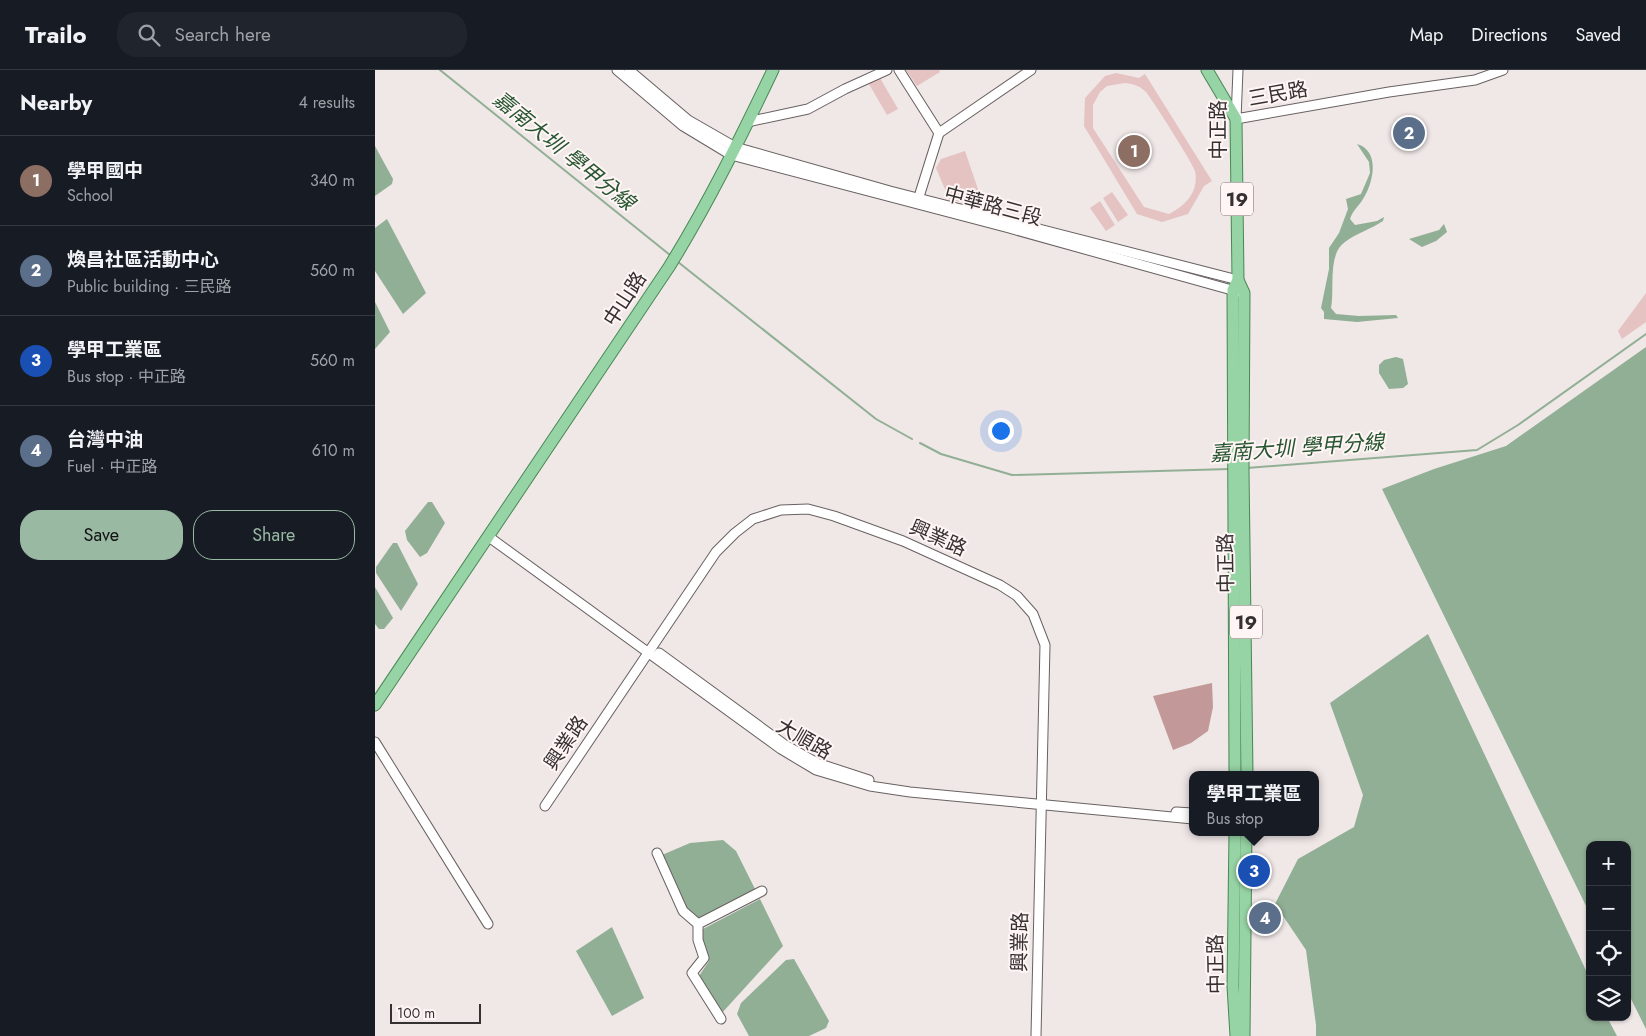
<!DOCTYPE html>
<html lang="en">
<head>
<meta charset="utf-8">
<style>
  body { margin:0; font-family:Jost,"Noto Sans TC",sans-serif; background:#20242c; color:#f1f3f6 }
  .controls { position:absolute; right:15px; bottom:15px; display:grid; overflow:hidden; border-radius:10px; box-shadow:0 1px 4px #0004 }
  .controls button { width:45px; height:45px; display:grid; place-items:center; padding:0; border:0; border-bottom:1px solid #363941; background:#171b24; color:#f1f3f6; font:25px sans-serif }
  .scale { position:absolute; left:15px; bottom:12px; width:91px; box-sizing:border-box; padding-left:5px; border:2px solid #353131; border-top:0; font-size:14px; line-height:18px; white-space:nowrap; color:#353131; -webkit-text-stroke:4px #fef5f4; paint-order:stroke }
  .you { position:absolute; left:625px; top:360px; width:18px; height:18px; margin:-12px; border:4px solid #fff; border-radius:50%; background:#1a73e8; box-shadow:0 0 0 8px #1a73e833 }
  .badge { display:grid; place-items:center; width:32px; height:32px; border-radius:50%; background:#99b9a3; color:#fff; font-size:16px; font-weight:700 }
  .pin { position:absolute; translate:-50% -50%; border:2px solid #fff; box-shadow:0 1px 5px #0006 }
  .popup { position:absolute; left:814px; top:701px; width:130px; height:65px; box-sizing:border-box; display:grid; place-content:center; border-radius:10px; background:#171b24; filter:drop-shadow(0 1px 4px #0005); font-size:16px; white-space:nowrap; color:#9ea1a6 }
  .popup b { font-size:19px; color:#f1f3f6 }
  .popup::after { content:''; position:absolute; left:50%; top:100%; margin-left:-10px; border:10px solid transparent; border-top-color:#171b24 }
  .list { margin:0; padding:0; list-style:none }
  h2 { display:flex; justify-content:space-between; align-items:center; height:65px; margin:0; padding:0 20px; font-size:21px }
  h2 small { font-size:16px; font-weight:400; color:#9ea1a6 }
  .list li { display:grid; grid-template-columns:32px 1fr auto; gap:15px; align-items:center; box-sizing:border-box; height:90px; padding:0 20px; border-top:1px solid #363941 }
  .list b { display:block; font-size:19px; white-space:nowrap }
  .list p { margin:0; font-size:16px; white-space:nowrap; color:#9ea1a6 }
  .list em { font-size:16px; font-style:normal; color:#9ea1a6 }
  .actions { display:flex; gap:10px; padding:15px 20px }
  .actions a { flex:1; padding:11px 0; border:1px solid #99b9a3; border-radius:20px; text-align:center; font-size:18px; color:#99b9a3 }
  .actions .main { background:#99b9a3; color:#111 }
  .icon { flex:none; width:28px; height:28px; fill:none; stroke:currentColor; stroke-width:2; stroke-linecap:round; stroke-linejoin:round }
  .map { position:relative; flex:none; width:1271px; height:966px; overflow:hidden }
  header { display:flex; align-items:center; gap:30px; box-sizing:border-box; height:70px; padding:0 25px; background:#171b24; border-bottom:1px solid #363941 }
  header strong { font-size:24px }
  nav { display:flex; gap:28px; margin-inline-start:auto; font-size:18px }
  .search { width:350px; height:45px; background:#20242c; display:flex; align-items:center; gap:12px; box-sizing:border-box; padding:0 18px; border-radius:20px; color:#9ea1a6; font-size:19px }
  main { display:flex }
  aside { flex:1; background:#171b24 }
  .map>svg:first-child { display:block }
  .green { fill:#e5c3c2; fill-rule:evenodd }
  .forest { fill:#c29998 }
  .water { fill:#91af95 }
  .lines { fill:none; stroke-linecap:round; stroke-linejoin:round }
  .stream { stroke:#91af95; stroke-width:2 }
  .minor-casing { stroke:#696161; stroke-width:11 }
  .major-casing { stroke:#488855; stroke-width:13 }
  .minor { stroke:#fff; stroke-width:9 }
  .major { stroke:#97d4a5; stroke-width:11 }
  .labels { text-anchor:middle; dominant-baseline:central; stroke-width:4; stroke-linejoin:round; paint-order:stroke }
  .shield { fill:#fef5f4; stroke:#716c6c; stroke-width:1 }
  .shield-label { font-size:19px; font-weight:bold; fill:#353131 }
  .street-label { font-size:20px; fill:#353131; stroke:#fef5f4 }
  .water-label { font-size:21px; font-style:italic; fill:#285632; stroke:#fef5f4 }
</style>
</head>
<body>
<header>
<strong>Trailo</strong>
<div class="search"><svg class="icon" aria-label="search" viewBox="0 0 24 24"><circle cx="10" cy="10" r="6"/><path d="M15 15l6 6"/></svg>Search here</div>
<nav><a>Map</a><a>Directions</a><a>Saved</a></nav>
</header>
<main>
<aside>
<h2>Nearby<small>4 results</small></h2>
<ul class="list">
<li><span class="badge" style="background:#8d6e63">1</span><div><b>學甲國中</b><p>School</p></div><em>340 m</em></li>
<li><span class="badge" style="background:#5c6f8a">2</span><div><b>煥昌社區活動中心</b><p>Public building · 三民路</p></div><em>560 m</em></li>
<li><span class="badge" style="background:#1a4fb4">3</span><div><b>學甲工業區</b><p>Bus stop · 中正路</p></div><em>560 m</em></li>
<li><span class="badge" style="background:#5c6f8a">4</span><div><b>台灣中油</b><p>Fuel · 中正路</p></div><em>610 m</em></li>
</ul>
<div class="actions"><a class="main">Save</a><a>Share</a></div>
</aside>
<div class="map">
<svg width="1271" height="966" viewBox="0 0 1271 966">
  <rect width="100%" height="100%" fill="#f0e7e7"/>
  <g class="green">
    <path d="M531 0H564L565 2 542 16Z"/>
    <path d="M741 3 764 8 770 4 837 111 829 116 813 144 787 152 762 144 709 56 710 28 730 6ZM750 13C759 14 765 16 771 22 777 29 819 95 820 101 824 122 811 135 794 144L769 137 718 58V35L725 22 732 16Z"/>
    <path d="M505 8 523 39 512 45 494 14Z"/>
    <path d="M590 81 609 137 610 139 574 129 561 98 566 89Z"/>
    <path d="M737 122 753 145 743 152 728 128Z"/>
    <path d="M725 131 740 155 731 161 715 138Z"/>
    <path d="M1271 223V252L1247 269 1243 261Z"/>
  </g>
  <path class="forest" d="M837 613 838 637 833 661 816 673 798 680 778 626Z"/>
  <g class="water">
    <path d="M982 74C1006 81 998 114 988 129 984 136 978 140 975 149L980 155 1002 151 1009 147 1008 151C996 159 982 163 970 172 952 184 960 219 956 238L961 244 984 246 1021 245 1023 248 982 252 949 249V242L946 238 954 199V178L964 163 973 139 971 129 986 124 995 103 994 92Z"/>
    <path d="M0 76 18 109 17 114 0 126Z"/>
    <path d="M12 149 51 223 28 244 0 201V158Z"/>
    <path d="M1069 154 1072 162 1061 171 1047 177 1034 169 1064 160Z"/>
    <path d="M0 232 15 262 0 279Z"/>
    <path d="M1271 277V959L1252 921V775H1215V844L1007 419 1059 399 1131 376Z"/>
    <path d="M1021 287 1028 289 1033 314 1028 318 1014 319 1004 303V295L1009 290Z"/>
    <path d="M53 432H57L70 453 52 483 45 487 32 470 30 461Z"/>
    <path d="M18 473H22L43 514 26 541 1 503V497Z"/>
    <path d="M0 517 18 548 9 559H4L0 554Z"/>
    <path d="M1053 564 1215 909V947H1232L1242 966H941V955L931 880 900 834 923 789 979 757 988 725 955 633Z"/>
    <path d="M348 770 361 781 380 819 323 849 312 839 287 785 315 773Z"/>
    <path d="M385 829 408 876 346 944 324 906 334 891 327 872 326 860Z"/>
    <path d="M237 857 269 928 237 946 201 881Z"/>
    <path d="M419 889 454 951 451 958 434 966H374L362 944 366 933 411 890Z"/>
  </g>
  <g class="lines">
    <g class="stream">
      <path d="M65 0 295 185"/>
      <path d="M303 192 501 349 537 369"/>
      <path d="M545 373 566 384 637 405 855 399"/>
      <path d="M872 398 1102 380 1143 355 1271 264"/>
    </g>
    <g class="minor-casing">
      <g id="minor">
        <path d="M242 0 308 56 356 85 634 158 864 222"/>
        <path d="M254 0 313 50 360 77 515 121 863 210"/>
        <path d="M524 0 564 63"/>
        <path d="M863 0 861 49 1014 22 1100 10 1128 0"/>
        <path d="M372 52 433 39 470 19 512 0"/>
        <path d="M542 133 564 63 656 0"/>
        <path d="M114 467 406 679 441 700 495 716 535 722 818 749"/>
        <path d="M284 583 410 675 442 693 494 710"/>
        <path d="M0 672 113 854"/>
        <path d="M170 736 341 482 360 463 378 449 406 440 433 439 459 446 528 471 625 515 642 526 658 544 670 575 661 966"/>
        <path d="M801 742 818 743"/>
        <path d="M282 783 308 841 323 854V870L329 888 317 903 346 949"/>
        <path d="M323 854 387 821"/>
      </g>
    </g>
    <g class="major-casing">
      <g id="major">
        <path d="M832 0 861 49 863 210 869 223 868 400 872 705"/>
        <path d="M0 635 294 197C333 134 366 67 398 0"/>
        <path d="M860 705 858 220 863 210"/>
        <path d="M860 762 858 916 861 966"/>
        <path d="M869 966 871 762"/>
      </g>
    </g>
    <use href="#minor" class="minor"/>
    <use href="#major" class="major"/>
  </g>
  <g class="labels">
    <g class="shield">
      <rect x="846" y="112.5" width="32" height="33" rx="4"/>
      <rect x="855" y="535.5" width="32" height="33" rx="4"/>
    </g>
    <g class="shield-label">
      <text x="862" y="129">19</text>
      <text x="871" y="552">19</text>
    </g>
    <g class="street-label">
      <text transform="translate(903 24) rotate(-10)">三民路</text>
      <text transform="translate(843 60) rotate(-90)">中正路</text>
      <text transform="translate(618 136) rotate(15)">中華路三段</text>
      <text transform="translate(250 229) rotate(-57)">中山路</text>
      <text transform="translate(563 468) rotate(24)">興業路</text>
      <text transform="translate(851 493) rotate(-91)">中正路</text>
      <text transform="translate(429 669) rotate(30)">大順路</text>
      <text transform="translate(191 673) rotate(-56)">興業路</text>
      <text transform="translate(645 872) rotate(-89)">興業路</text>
      <text transform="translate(841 894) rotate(-91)">中正路</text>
    </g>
    <g class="water-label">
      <text transform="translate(189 81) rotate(39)">嘉南大圳 學甲分線</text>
      <text transform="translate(922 378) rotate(-4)">嘉南大圳 學甲分線</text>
    </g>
  </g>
</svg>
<div class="controls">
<button>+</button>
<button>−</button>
<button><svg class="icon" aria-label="locate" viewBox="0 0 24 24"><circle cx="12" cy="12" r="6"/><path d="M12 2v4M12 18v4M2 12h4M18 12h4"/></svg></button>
<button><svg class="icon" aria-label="layers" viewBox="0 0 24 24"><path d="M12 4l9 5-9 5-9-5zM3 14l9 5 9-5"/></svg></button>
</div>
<div class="scale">100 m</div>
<div class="you"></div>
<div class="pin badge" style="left:759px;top:81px;background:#8d6e63">1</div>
<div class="pin badge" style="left:1034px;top:63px;background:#5c6f8a">2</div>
<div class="pin badge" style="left:879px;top:801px;background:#1a4fb4">3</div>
<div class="popup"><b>學甲工業區</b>Bus stop</div>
<div class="pin badge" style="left:890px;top:848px;background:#5c6f8a">4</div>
</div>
</main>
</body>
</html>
